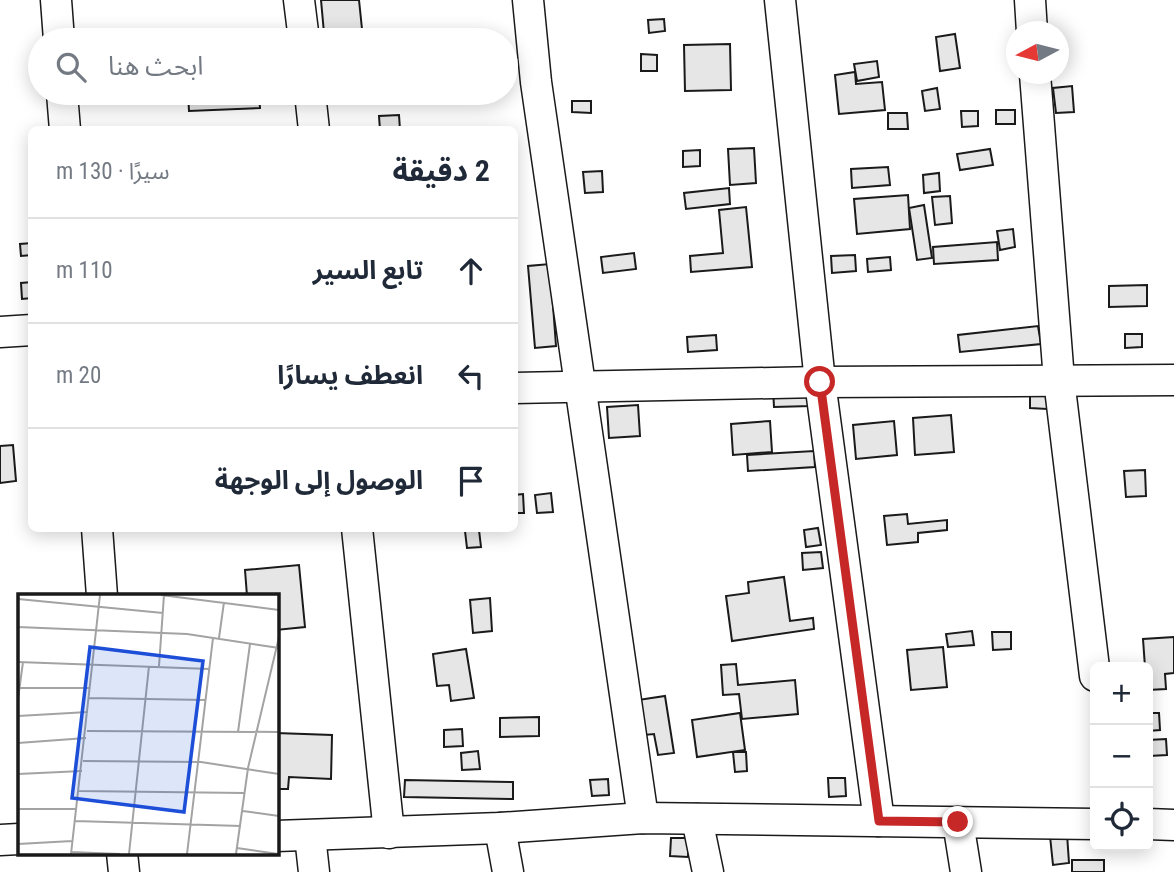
<!DOCTYPE html>
<html lang="ar">
<head>
<meta charset="utf-8">
<style>
  body { margin:0; font-family:"Roboto Condensed","Noto Sans Arabic",sans-serif; background:#f2f2f3; color:#1f2937; direction:rtl }
  .controls { position:absolute; right:21px; bottom:21px; display:grid; overflow:hidden; border-radius:10px; box-shadow:0 4px 18px #0003 }
  .controls button { width:63px; height:63px; display:grid; place-items:center; padding:0; border:0; border-bottom:2px solid #e0e1e3; background:#fff; color:#1f2937; font:35px sans-serif }
  .compass { position:absolute; left:1006px; top:21px; width:63px; height:63px; border-radius:50%; background:#fff; box-shadow:0 4px 18px #0003; rotate:263deg }
  .stop { position:absolute; width:21px; height:21px; margin:-16px; border:5px solid #c62828; border-radius:50%; background:#fff }
  .stop.end { background:#c62828; border-color:#fff; box-shadow:0 2px 7px #0008 }
  .list { margin:0; padding:0; list-style:none }
  h2 { display:flex; justify-content:space-between; align-items:center; height:91px; margin:0; padding:0 28px; font-size:30px }
  h2 small { font-size:23px; font-weight:400; color:#747a83 }
  .list li { display:grid; grid-template-columns:46px 1fr auto; gap:21px; align-items:center; box-sizing:border-box; height:105px; padding:0 28px; border-top:2px solid #e0e1e3 }
  .list b { display:block; font-size:26px; white-space:nowrap }
  .list em { font-size:23px; font-style:normal; color:#747a83 }
  .icon { flex:none; width:38px; height:38px; fill:none; stroke:currentColor; stroke-width:2; stroke-linecap:round; stroke-linejoin:round }
  .map { position:relative; flex:none; width:1174px; height:872px; overflow:hidden; direction:ltr }
  .search { position:absolute; background:#fff; box-shadow:0 4px 18px #0003; left:28px; top:28px; width:490px; height:77px; display:flex; align-items:center; gap:18px; box-sizing:border-box; padding:0 24px; border-radius:38px; color:#747a83; font-size:26px }
  .panel { position:absolute; background:#fff; box-shadow:0 4px 18px #0003; left:28px; top:126px; width:490px; height:406px; border-radius:10px; direction:rtl }
  .map>svg:first-child { display:block }
  .building { fill:#e6e6e6; stroke:#1a1a1a; stroke-width:2 }
  .lines { fill:none; stroke-linecap:round; stroke-linejoin:round }
  .minor-casing { stroke:#1a1a1a; stroke-width:33 }
  .minor { stroke:#fff; stroke-width:30 }
  .route { stroke:#c62828; stroke-width:9 }
  .inset-road { fill:none; stroke:#a3a3a3; stroke-width:2 }
  .view { fill:#1d4ed8; fill-opacity:0.15; stroke:#1d4ed8; stroke-width:3.5 }
  .inset-edge { fill:none; stroke:#1a1a1a; stroke-width:3.5 }
</style>
</head>
<body>
<div class="map">
<svg width="1174" height="872" viewBox="0 0 1174 872">
  <rect width="100%" height="100%" fill="#fff"/>
  <g class="building">
    <path d="M321 0H359L362 29 324 33Z"/>
    <path d="M664 19 665 31 649 33 648 20Z"/>
    <path d="M955 34 960 68 940 71 936 37Z"/>
    <path d="M730 44 731 90 685 91 684 45Z"/>
    <path d="M641 54 657 55V71H641Z"/>
    <path d="M877 61 879 77 857 81 854 64Z"/>
    <path d="M855 72 856 84 882 82 885 110 839 114 835 75Z"/>
    <path d="M1072 86 1074 112 1056 113 1053 88Z"/>
    <path d="M937 88 940 109 925 111 922 91Z"/>
    <path d="M188 93H259L260 108 189 111Z"/>
    <path d="M572 101H591V113L572 112Z"/>
    <rect x="996" y="110" width="19" height="14"/>
    <path d="M961 111H978V126L962 127Z"/>
    <path d="M888 113H907L908 129H888Z"/>
    <path d="M399 115 400 130H380L379 116Z"/>
    <path d="M754 148 756 183 730 185 728 149Z"/>
    <path d="M990 149 993 165 960 170 957 154Z"/>
    <path d="M700 150V166L683 167V151Z"/>
    <path d="M888 167 890 185 852 188 851 169Z"/>
    <path d="M602 171 603 192 585 193 583 172Z"/>
    <path d="M939 173 940 191 924 193 923 175Z"/>
    <path d="M729 188 730 204 686 209 684 193Z"/>
    <path d="M908 195 910 229 857 234 854 199Z"/>
    <path d="M950 196 952 223 935 225 932 197Z"/>
    <path d="M924 205 932 258 917 260 909 208Z"/>
    <path d="M746 207 752 267 691 272 690 256 723 253 719 210Z"/>
    <path d="M1013 229 1015 247 1000 250 997 231Z"/>
    <path d="M997 242 998 260 934 264 933 247Z"/>
    <path d="M32 243V255L21 256 20 244Z"/>
    <path d="M634 253 636 269 603 273 601 257Z"/>
    <path d="M855 255 856 271 832 273 831 256Z"/>
    <path d="M890 257 891 270 868 272 867 259Z"/>
    <path d="M550 264 556 346 535 348 528 266Z"/>
    <path d="M32 282V298L22 299 21 283Z"/>
    <path d="M1147 285V306L1109 307V286Z"/>
    <path d="M1038 326 1041 344 960 352 958 335Z"/>
    <path d="M1125 334H1142V347L1125 348Z"/>
    <path d="M716 335 717 350 688 352 687 337Z"/>
    <path d="M810 387 811 406 774 407 773 388Z"/>
    <path d="M1030 392 1047 393V409L1030 408Z"/>
    <path d="M638 405 640 436 609 438 607 407Z"/>
    <path d="M951 415 954 452 915 455 913 418Z"/>
    <path d="M770 421 772 452 733 455 731 424Z"/>
    <path d="M894 421 897 455 856 459 853 425Z"/>
    <path d="M13 445 16 481 0 483V446Z"/>
    <path d="M814 451 815 467 748 471 747 455Z"/>
    <path d="M1145 470 1146 496 1126 497 1124 471Z"/>
    <path d="M551 493 553 512 537 513 535 495Z"/>
    <path d="M523 494 524 513H514V495Z"/>
    <path d="M907 514 908 524 947 520V530L918 533V542L887 545 884 516Z"/>
    <path d="M818 528 821 545 806 547 804 530Z"/>
    <path d="M479 530 481 547 467 548 465 531Z"/>
    <path d="M821 552 823 568 803 570 802 553Z"/>
    <path d="M299 565 305 627 276 630V596H247L245 570Z"/>
    <path d="M784 577 790 621 813 618 814 629 732 641 726 596 749 593 748 582Z"/>
    <path d="M490 598 492 631 473 633 470 600Z"/>
    <path d="M972 631 974 645 948 647 946 634Z"/>
    <path d="M992 632H1011V649L993 650Z"/>
    <path d="M1174 637V673L1165 674 1166 689 1148 690V667H1145L1143 639Z"/>
    <path d="M943 647 947 687 911 690 907 650Z"/>
    <path d="M466 649 474 698 451 701 449 685 437 686 433 654Z"/>
    <path d="M736 664 738 685 795 680 798 714 742 719 739 694 723 695 721 665Z"/>
    <path d="M665 696 674 753 658 755 654 734 644 735 638 700Z"/>
    <path d="M740 713 745 750 697 757 692 720Z"/>
    <path d="M1148 713H1159L1160 730 1148 731Z"/>
    <path d="M539 717V736L500 737V718Z"/>
    <path d="M462 729 463 746 444 747V730Z"/>
    <path d="M276 733 332 735 331 779 289 777 288 789H276Z"/>
    <path d="M1166 739 1167 755 1149 756 1148 740Z"/>
    <path d="M478 751 480 769 462 770 461 753Z"/>
    <path d="M733 752H746L747 771 735 772Z"/>
    <path d="M828 778H845L846 796 829 797Z"/>
    <path d="M608 779 609 795 592 796 590 780Z"/>
    <path d="M405 780 513 782V799L404 797Z"/>
    <path d="M1067 834 1069 863 1053 865 1050 836Z"/>
    <path d="M671 838H689L688 857 670 856Z"/>
    <rect x="1072" y="860" width="32" height="12"/>
  </g>
  <g class="lines">
    <g class="minor-casing">
      <g id="minor">
        <path d="M56 0 59 40"/>
        <path d="M299 0 304 40"/>
        <path d="M528 0 536 82 643 818"/>
        <path d="M780 0 820 382 879 821"/>
        <path d="M1030 0 1032 32"/>
        <path d="M1035 74 1059 380 1095 676"/>
        <path d="M62 93 65 130"/>
        <path d="M310 93 314 130"/>
        <path d="M0 332 32 330"/>
        <path d="M514 388 820 382 1174 380"/>
        <path d="M97 528 102 596"/>
        <path d="M357 528 389 833"/>
        <path d="M697 819 708 872"/>
        <path d="M958 822 966 872"/>
        <path d="M1148 824 1174 825"/>
        <path d="M500 828 508 872"/>
        <path d="M276 836 500 828 643 818 1095 824"/>
        <path d="M310 836 314 872"/>
        <path d="M0 840 19 839"/>
        <path d="M122 853 124 872"/>
      </g>
    </g>
    <use href="#minor" class="minor"/>
  </g>
  <g class="lines">
    <path class="route" d="M820 382 879 821 958 822"/>
  </g>
  <g transform="translate(18 594)">
    <rect width="261" height="261" fill="#fff"/>
    <path class="inset-road" d="M143 1 261 16M0 5 145 19M0 33 169 40 261 54M201 44 206 8M0 68 192 75M141 72 146 1M0 94H72M71 104 188 106M0 105 5 68M0 122 70 118M69 137 261 138M220 138 232 50M0 149 68 144M65 167 183 168 261 180M0 180 64 177M61 197 226 199M0 215H59M225 217 261 222M57 227 223 232M0 250 54 247M219 254 260 260M53 258 102 260M53 260 82 1M111 260 131 72M169 260 195 44M218 260 230 174 261 43"/>
    <path class="view" d="M72 53 185 67 166 218 54 204Z"/>
    <rect width="261" height="261" class="inset-edge"/>
  </g>
</svg>
<div class="controls">
<button>+</button>
<button>−</button>
<button><svg class="icon" aria-label="locate" viewBox="0 0 24 24"><circle cx="12" cy="12" r="6"/><path d="M12 2v4M12 18v4M2 12h4M18 12h4"/></svg></button>
</div>
<svg class="compass" viewBox="-18 -18 36 36"><path d="M0-13l5 13h-10z" fill="#e53935"/><path d="M0 13l5-13h-10z" fill="#747a83"/></svg>
<div class="stop" style="left:820px;top:382px"></div>
<div class="stop end" style="left:958px;top:822px"></div>
<div class="search"><svg class="icon" aria-label="search" viewBox="0 0 24 24"><circle cx="10" cy="10" r="6"/><path d="M15 15l6 6"/></svg>ابحث هنا</div>
<section class="panel">
<h2>2 دقيقة<small>سيرًا · 130 m</small></h2>
<ul class="list">
<li><svg class="icon" aria-label="ahead" viewBox="0 0 24 24"><path d="M12 20V5M6 11l6-6 6 6"/></svg><div><b>تابع السير</b></div><em>110 m</em></li>
<li><svg class="icon" aria-label="left" viewBox="0 0 24 24"><path d="M17 20v-9H6M10 6l-5 5 5 5"/></svg><div><b>انعطف يسارًا</b></div><em>20 m</em></li>
<li><svg class="icon" aria-label="arrive" viewBox="0 0 24 24"><path d="M6 21V4h12l-3 4 3 4H6"/></svg><div><b>الوصول إلى الوجهة</b></div></li>
</ul>
</section>
</div>
</body>
</html>
